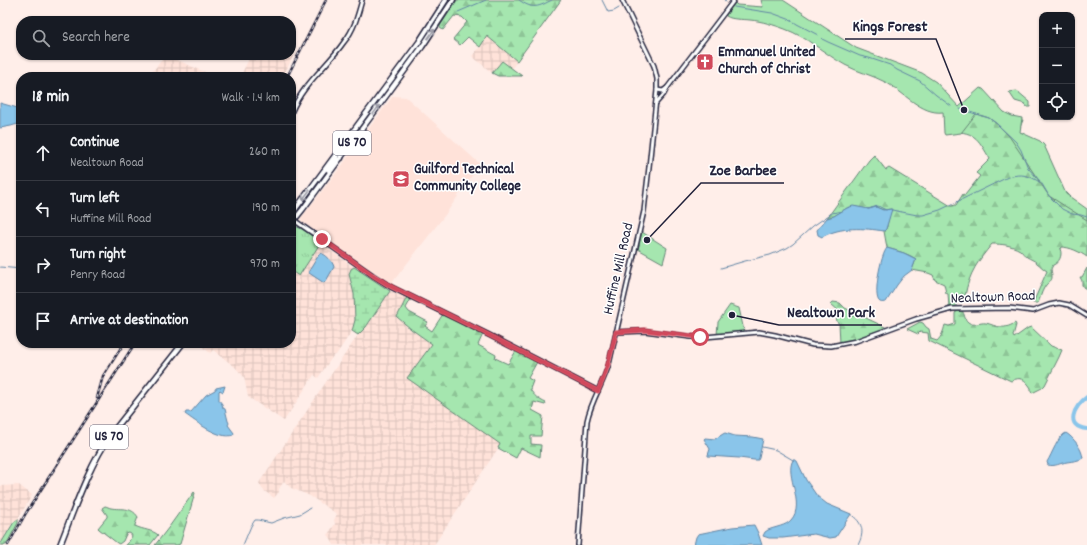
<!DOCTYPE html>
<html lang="en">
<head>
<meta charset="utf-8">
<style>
  body { margin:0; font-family:Dekko,sans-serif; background:#242831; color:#f1f3f6 }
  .controls { position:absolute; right:12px; top:12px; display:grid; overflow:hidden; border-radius:8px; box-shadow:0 1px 3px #0004 }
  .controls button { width:36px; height:36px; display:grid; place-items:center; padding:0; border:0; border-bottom:1px solid #363941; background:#171b24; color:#f1f3f6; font:20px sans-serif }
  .stop { position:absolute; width:12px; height:12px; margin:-9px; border:3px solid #d1495b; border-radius:50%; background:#fff }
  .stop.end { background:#d1495b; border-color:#fff; box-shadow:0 1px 4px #0008 }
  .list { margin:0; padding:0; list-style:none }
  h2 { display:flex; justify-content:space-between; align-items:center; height:52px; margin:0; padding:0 16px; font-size:17px }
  h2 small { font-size:13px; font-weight:400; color:#9ea1a6 }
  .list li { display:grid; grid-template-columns:26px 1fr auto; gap:12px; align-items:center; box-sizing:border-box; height:56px; padding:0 16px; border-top:1px solid #363941 }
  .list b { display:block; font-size:15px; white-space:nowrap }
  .list p { margin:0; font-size:13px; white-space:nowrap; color:#9ea1a6 }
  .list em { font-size:13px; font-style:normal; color:#9ea1a6 }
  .icon { flex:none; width:22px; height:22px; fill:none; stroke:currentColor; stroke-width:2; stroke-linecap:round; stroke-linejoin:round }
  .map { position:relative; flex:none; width:1087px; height:545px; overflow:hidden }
  .search { position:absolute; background:#171b24; box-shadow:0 1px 3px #0004; left:16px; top:16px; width:280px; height:44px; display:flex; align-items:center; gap:10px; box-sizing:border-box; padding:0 14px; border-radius:16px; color:#9ea1a6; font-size:15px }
  .panel { position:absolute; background:#171b24; box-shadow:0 1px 3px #0004; left:16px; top:72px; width:280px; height:276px; border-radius:16px }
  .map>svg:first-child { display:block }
  .built { fill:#ffe2d9 }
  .industrial { fill:url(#industrial-grid) }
  .grass { fill:url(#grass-tufts); stroke:#648475 }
  .forest { fill:url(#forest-firs); stroke:#648475 }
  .wetland { fill:url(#wetland-marsh); stroke:#648475 }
  .park { fill:#a5e6af; stroke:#648475 }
  .water { fill:#8ac5ea; stroke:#6084a4 }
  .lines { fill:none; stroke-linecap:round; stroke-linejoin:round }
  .stream { stroke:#6084a4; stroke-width:1 }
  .river { stroke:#8ac5ea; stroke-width:4 }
  .secondary-casing { stroke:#22223b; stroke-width:6 }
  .highway-casing { stroke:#22223b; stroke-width:7 }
  .secondary { stroke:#fff; stroke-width:3 }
  .highway { stroke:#fff; stroke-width:4 }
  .rail-casing { stroke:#22223b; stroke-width:2.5 }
  .rail { stroke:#fff; stroke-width:1; stroke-dasharray:3; stroke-linecap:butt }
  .oneway { stroke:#9c9ca7 }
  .route { stroke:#d1495b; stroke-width:5 }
  .labels { text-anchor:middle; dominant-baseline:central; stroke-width:3; stroke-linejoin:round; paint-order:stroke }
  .shield { fill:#fff; stroke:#646476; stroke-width:1 }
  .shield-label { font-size:14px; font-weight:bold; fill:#22223b }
  .poi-label { font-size:15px; font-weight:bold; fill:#22223b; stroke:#fff; text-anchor:start }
  .street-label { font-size:15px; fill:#22223b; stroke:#fff }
  .leader { fill:none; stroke:#22223b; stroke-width:1.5 }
  .callout-dot { fill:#22223b; stroke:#fff; stroke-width:1.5 }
  .callout-label { font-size:16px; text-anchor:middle; font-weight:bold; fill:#22223b; stroke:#fff; stroke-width:3; stroke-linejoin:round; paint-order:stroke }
</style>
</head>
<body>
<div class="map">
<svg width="1087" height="545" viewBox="0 0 1087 545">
  <defs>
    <pattern id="industrial-grid" width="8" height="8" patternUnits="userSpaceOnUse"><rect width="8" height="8" fill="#ffe2d9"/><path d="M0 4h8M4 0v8" fill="none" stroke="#dac2bb"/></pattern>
    <pattern id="grass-tufts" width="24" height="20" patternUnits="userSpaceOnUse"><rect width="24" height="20" fill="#a5e6af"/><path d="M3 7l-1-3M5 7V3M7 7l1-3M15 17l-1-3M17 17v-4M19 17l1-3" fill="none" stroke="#8ec597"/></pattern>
    <pattern id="forest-firs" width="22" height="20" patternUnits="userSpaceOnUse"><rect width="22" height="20" fill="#a5e6af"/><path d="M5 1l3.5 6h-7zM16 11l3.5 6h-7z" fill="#8ec597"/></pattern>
    <pattern id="wetland-marsh" width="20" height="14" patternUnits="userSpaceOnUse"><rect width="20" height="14" fill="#a5e6af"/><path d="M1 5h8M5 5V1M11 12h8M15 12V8" fill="none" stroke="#8ec597"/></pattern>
  </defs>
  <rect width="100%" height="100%" fill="#ffeee9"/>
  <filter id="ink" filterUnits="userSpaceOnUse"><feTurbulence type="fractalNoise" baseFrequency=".025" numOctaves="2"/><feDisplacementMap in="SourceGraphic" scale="8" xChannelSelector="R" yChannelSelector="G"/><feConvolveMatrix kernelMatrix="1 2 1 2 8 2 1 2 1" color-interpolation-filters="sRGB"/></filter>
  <g filter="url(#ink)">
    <path class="built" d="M393 96 406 97 480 164 445 215 391 284 302 222 301 218 343 164 348 156Z"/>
    <g class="industrial">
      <path d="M487 36 517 61 512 68 502 61 492 73 472 56 480 47Z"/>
      <path d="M291 47 295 52 283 77H240L250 57H259L264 55H291Z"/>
      <path d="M166 55 216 77H148Z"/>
      <path d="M321 242 331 251 354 267 351 269 349 274 354 294 355 320 352 331 336 355 333 356 318 378 314 375 284 421 248 397 244 377 235 367 213 350 210 353 198 343H291V271L299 276Z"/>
      <path d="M390 291 407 297 397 317 411 329 432 344 408 378 501 444 434 545H334L328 534 335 524 334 520 337 514 310 496 291 488 284 481 279 489V492L274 498 263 490 259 483 326 382 358 335 366 327Z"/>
      <path d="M19 485 32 495 18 519 13 522 0 545V486Z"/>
    </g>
    <path class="grass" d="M295 226 302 229 321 242 299 276 291 271V229Z"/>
    <g class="forest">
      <path d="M457 0H561L517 61 487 36 480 47 468 37 460 45 453 39 467 22 462 17 454 16 443 30 440 28V26Z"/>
      <path d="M502 61 522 76H498L492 73Z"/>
      <path d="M1017 91 1030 102V107H1027L1025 104 1015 101 1009 92Z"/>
      <path d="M1001 111 1019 120H1023L1019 130 1020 134 1063 190 1087 214V257C1080 252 1070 247 1061 247L1060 249C1063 255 1059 263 1053 265L1051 269C1054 284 1050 278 1044 288 1041 293 1040 299 1038 303H1033L1047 271C1042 268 1041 266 1037 263 1034 260 1030 259 1027 257 1024 255 1022 252 1020 250 1011 245 1002 244 992 244 978 261 969 273 965 296L956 297V307L949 308 948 294 946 293 944 284 935 280 933 275 928 273 912 270 916 259C907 253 897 251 887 248L884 231 886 229 891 209 883 210 876 207 869 209 856 207 847 208 834 216 827 218 869 160 874 155 886 170 889 168 951 206 956 205 963 194 965 195 980 176 976 173 990 159C979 141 976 131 952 132L945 117Z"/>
      <path d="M1087 268V288H1084L1082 285V281L1080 277H1082Z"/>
      <path d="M407 297 411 299 406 308 409 312 428 322 425 326 432 331 443 314 483 334 478 345 496 355 495 358 508 364 516 351 537 362 528 378 533 381 530 389C533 395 539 400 546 403L545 405 534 402 532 410 543 416 541 436H531V444L541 445 540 457 521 448 516 458 498 448 500 444 407 378 432 344 411 329 397 317Z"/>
      <path d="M833 302 840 303 845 308 887 328 854 340 840 343 839 323 837 322 836 315 840 312 831 304Z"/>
      <path d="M958 311H962C965 314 964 319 968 322 974 327 979 322 986 323 991 324 996 327 1001 327 1005 328 1012 325 1015 323L1016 325 1013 336 1014 338 1028 328 1031 327 1051 346 1062 350 1059 357 1045 385 1042 388 1032 393 1031 392V388C1025 379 1021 376 1011 381L929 341 928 333 920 332 918 334 907 329 920 322 923 323 926 327 929 329 931 339 937 341C942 336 943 332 945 325L949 326 955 324V313Z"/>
      <path d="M194 492 195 493 180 544 177 545H155L169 527Z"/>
      <path d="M105 506C106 506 110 508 111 508 121 510 131 506 138 517L135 525V526C143 530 153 530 158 535L150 545H125L128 543 132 536 131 534 129 533 126 534 123 541 119 544 117 543 99 529 98 528 107 517V515L102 508Z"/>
      <path d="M18 519V523L6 545H0L14 522Z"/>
    </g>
    <path class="wetland" d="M354 267 390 291 366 327 358 335 352 331 355 320 354 294 349 274 351 269Z"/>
    <g class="park">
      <path d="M761 0H783L856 48 922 73 936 82 959 107 980 88 983 89 1004 112 1012 116 1022 118 1020 132 1040 141 1044 145 1066 194 1087 209V220L1049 196 1009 136 997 124 989 118 976 114 961 133 945 135 944 133 943 112C921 115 903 91 885 82 872 75 858 72 845 65 825 54 807 37 785 29 774 25 762 21 750 20 742 19 732 20 726 16V15L735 3 737 5 763 7Z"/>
      <path d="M642 232 667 248 663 263 638 249Z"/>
      <path d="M730 305 739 308 744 331 717 335 718 322Z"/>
    </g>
    <g class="water">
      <path d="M0 103 21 109V123L11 126 0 128Z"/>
      <path d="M853 206 869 209 876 207 883 210 892 209 886 229 884 231C864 228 841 226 822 237L818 235 817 230 827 218 834 216 847 208Z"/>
      <path d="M887 248 904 253 916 259 912 270 904 276 897 285 886 302C884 302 882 303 880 302 872 298 881 254 887 248Z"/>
      <path d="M320 253C326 254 333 262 334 267L326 281 324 283 309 273V271Z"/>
      <path d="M225 386 223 392 220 390 219 391V400L222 404 223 408 225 409 228 421 229 423 228 425 234 433 233 435C220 440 196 422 185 414L186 412H191L206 395 215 390 216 388Z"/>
      <path d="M725 433 735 436 753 437 763 439 759 458 758 460H754L739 458 708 456V455L710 449 704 439 705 438 715 439 723 434Z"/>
      <path d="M1066 433C1074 438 1082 449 1083 458 1078 461 1073 461 1067 462 1060 463 1055 467 1048 465L1047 462C1052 454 1058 436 1066 433Z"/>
      <path d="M793 460H795L797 461 806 480 817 496 827 504 851 514 836 537 830 538 814 534 783 538H769L763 536 765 532 768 530C775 527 786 526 791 520 806 504 784 475 793 460Z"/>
      <path d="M754 525 758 533 762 545H694L696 537 698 534 732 527Z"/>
    </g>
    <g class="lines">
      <g class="stream">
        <path d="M519 0C533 10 538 7 552 0"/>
        <path d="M602 0 608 12 614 11 619 8"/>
        <path d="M724 0 726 2"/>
        <path d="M734 7 772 13 791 20 797 24 818 35 822 39 828 42 860 56 869 58 890 65 897 70 920 81 936 95 951 106"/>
        <path d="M458 12 486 0"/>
        <path d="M960 109 989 118 997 124 1016 142 1021 150 1028 168 1040 181"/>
        <path d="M1042 184 1049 196 1062 209 1072 214 1081 215 1087 217"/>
        <path d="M868 209 878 206 886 210"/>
        <path d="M892 210 917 215H923L940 210 1008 177C1022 173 1029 175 1041 183"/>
        <path d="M0 267 21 269"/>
        <path d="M721 268 745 261 770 255 787 248 793 244 813 226 832 213 842 211"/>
        <path d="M762 447 776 450 793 460"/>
        <path d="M850 514C863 522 865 532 858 545"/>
        <path d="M243 545 251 526 255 520H258L271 523 284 518 300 514 310 508"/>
      </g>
      <path class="river" d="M1087 397C1074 406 1064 427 1087 429"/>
      <g class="secondary-casing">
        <g id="secondary">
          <path d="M657 90 663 91 667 88 734 0"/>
          <path d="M656 103 664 94 667 88"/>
          <path d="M291 113C304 82 326 68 344 42 354 30 358 15 362 0"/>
          <path d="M291 218 374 276 391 287 489 335 598 391"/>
          <path d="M616 332 645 331 691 337H705L759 332 775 335 813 345 831 346 856 341 916 319 952 309 1009 308 1033 311 1049 305 1059 303 1069 305 1087 316"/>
          <path d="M578 545 587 421C591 401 603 384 609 364L644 211 649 167 657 90V79L654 66 622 0"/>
        </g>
      </g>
      <g class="highway-casing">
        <g id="highway">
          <path d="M341 158V153L354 135"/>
          <path d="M328 170 336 159 337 154"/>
          <path d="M291 215 419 42 446 0"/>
          <path d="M291 224 303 209 422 47 453 0"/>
          <path d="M60 545C75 507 88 467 112 433L183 343"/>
        </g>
      </g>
      <use href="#secondary" class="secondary"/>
      <use href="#highway" class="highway"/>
      <g class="rail-casing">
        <g id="rail">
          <path d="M287 77 326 0"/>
          <path d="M97 398 103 376 124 343"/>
          <path d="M8 545 26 513 135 343"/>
        </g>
      </g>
      <use href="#rail" class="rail"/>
    </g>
    <defs><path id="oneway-shaft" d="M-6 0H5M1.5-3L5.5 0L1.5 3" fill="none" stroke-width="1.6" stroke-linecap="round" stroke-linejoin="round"/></defs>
    <g class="oneway">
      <use href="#oneway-shaft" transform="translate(431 34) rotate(-55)"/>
      <use href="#oneway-shaft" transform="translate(376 110) rotate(-54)"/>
      <use href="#oneway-shaft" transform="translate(306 195) rotate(127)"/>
    </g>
  </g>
  <g class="lines" filter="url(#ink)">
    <path class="route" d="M322 239 374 276 392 287 473 327 598 391C607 372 611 353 616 332L645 330 700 337"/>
  </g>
  <defs>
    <g id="church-square" transform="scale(0.9)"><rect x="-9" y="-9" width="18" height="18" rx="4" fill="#d1495b" stroke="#fff"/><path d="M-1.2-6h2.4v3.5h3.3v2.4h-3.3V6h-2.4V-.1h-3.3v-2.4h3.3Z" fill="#fff"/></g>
    <g id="university-square" transform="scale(0.9)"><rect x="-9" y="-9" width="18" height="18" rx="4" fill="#d1495b" stroke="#fff"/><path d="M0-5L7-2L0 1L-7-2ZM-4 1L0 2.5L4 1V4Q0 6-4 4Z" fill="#fff"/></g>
  </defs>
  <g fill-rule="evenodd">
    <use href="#church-square" x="705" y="62"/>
    <use href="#university-square" x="401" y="179"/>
  </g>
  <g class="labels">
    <g class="shield">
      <rect x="333" y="131" width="38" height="24" rx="3"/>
      <rect x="90" y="425" width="38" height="24" rx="3"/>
    </g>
    <g class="shield-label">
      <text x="352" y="143">US 70</text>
      <text x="109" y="437">US 70</text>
    </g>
    <g class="poi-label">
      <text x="718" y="53">Emmanuel United<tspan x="718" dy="17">Church of Christ</tspan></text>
      <text x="414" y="170">Guilford Technical<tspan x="414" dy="17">Community College</tspan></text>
    </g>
    <g class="street-label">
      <text transform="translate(619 269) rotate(-77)">Huffine Mill Road</text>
      <text transform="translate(993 298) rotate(-2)">Nealtown Road</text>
    </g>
  </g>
  <path class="leader" d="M964 110L936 39H845M647 240L701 183H784M732 315L779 325H882"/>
  <g class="callout-dot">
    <circle cx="964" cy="110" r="4"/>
    <circle cx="647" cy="240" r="4"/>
    <circle cx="732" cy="315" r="4"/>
  </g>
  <g class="callout-label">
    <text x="890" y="31">Kings Forest</text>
    <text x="743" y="175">Zoe Barbee</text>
    <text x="831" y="317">Nealtown Park</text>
  </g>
</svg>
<div class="controls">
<button>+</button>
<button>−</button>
<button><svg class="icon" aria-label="locate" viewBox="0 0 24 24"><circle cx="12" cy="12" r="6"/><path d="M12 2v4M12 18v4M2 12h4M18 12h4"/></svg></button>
</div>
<div class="stop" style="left:700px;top:337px"></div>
<div class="stop end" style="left:322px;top:239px"></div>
<div class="search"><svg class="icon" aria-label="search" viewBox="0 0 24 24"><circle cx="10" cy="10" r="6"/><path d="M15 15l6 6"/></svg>Search here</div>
<section class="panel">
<h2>18 min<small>Walk · 1.4 km</small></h2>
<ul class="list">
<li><svg class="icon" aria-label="ahead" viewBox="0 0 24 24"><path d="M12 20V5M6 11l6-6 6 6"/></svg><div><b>Continue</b><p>Nealtown Road</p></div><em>260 m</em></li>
<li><svg class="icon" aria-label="left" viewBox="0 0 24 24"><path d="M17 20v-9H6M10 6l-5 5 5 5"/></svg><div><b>Turn left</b><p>Huffine Mill Road</p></div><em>190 m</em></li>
<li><svg class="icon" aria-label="right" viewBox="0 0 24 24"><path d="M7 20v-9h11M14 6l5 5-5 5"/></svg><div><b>Turn right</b><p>Penry Road</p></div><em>970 m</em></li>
<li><svg class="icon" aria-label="arrive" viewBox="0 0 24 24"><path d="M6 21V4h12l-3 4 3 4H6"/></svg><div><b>Arrive at destination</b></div></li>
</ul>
</section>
</div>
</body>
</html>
